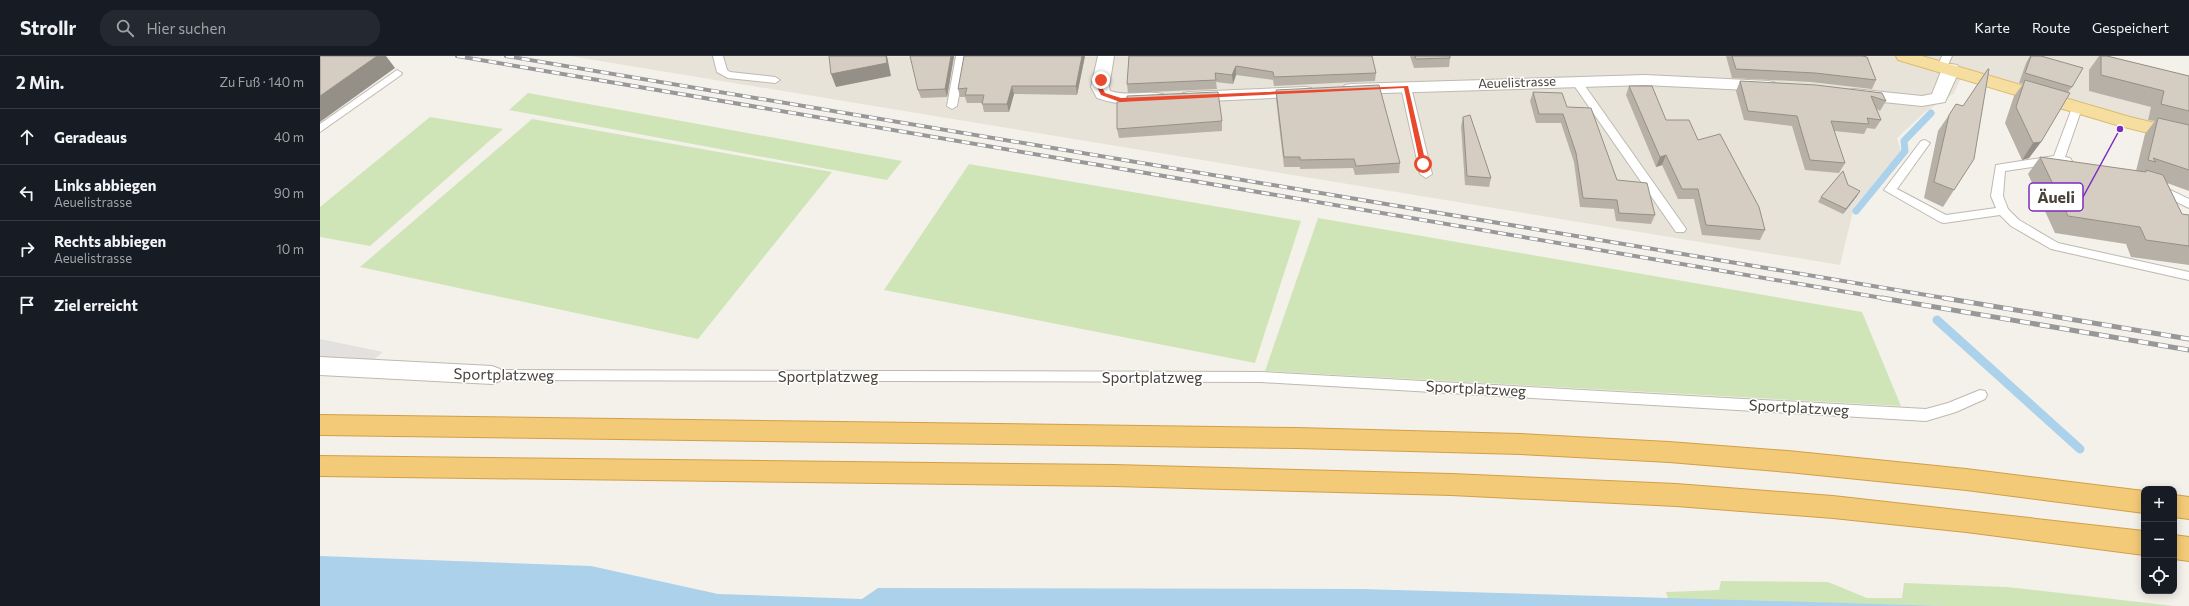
<!DOCTYPE html>
<html lang="de">
<head>
<meta charset="utf-8">
<style>
  body { margin:0; font-family:Commissioner,sans-serif; background:#242831; color:#f1f3f6 }
  .controls { position:absolute; right:12px; bottom:12px; display:grid; overflow:hidden; border-radius:8px; box-shadow:0 2px 10px #0003 }
  .controls button { width:36px; height:36px; display:grid; place-items:center; padding:0; border:0; border-bottom:1px solid #363941; background:#171b24; color:#f1f3f6; font:20px sans-serif }
  .stop { position:absolute; width:12px; height:12px; margin:-9px; border:3px solid #e9492d; border-radius:50%; background:#fff }
  .stop.end { background:#e9492d; border-color:#fff; box-shadow:0 1px 4px #0008 }
  .list { margin:0; padding:0; list-style:none }
  h2 { display:flex; justify-content:space-between; align-items:center; height:52px; margin:0; padding:0 16px; font-size:17px }
  h2 small { font-size:13px; font-weight:400; color:#9ea1a6 }
  .list li { display:grid; grid-template-columns:26px 1fr auto; gap:12px; align-items:center; box-sizing:border-box; height:56px; padding:0 16px; border-top:1px solid #363941 }
  .list b { display:block; font-size:15px; white-space:nowrap }
  .list p { margin:0; font-size:13px; white-space:nowrap; color:#9ea1a6 }
  .list em { font-size:13px; font-style:normal; color:#9ea1a6 }
  .icon { flex:none; width:22px; height:22px; fill:none; stroke:currentColor; stroke-width:2; stroke-linecap:round; stroke-linejoin:round }
  .map { position:relative; flex:none; width:1869px; height:550px; overflow:hidden }
  header { display:flex; align-items:center; gap:24px; box-sizing:border-box; height:56px; padding:0 20px; background:#171b24; border-bottom:1px solid #363941 }
  header strong { font-size:19px }
  nav { display:flex; gap:22px; margin-inline-start:auto; font-size:14px }
  .search { width:280px; height:36px; background:#242831; display:flex; align-items:center; gap:10px; box-sizing:border-box; padding:0 14px; border-radius:16px; color:#9ea1a6; font-size:15px }
  main { display:flex }
  aside { flex:1; background:#171b24 }
  .map>svg:first-child { display:block }
  .residential { fill:#e7e3d9 }
  .green { fill:#d0e5b7 }
  .parking { fill:#e3e1df }
  .water { fill:#acd1eb }
  .lines { fill:none; stroke-linecap:round; stroke-linejoin:round }
  .stream-far1 { stroke:#acd1eb; stroke-width:7 }
  .stream { stroke:#acd1eb; stroke-width:9 }
  .service-casing { stroke:#bfb9ae; stroke-width:2 }
  .minor-casing { stroke:#bfb9ae; stroke-width:2 }
  .primary-casing { stroke:#dbbb72; stroke-width:2 }
  .motorway-casing { stroke:#d29f47; stroke-width:2 }
  .service { fill:#fff; fill-rule:evenodd }
  .minor { fill:#fff; fill-rule:evenodd }
  .primary { fill:#f6dea1; fill-rule:evenodd }
  .motorway { fill:#f3ca77; fill-rule:evenodd }
  .rail-far1-casing { stroke:#989898; stroke-width:4 }
  .rail-casing { stroke:#989898; stroke-width:5 }
  .rail-far1 { stroke:#fff; stroke-width:2.5; stroke-dasharray:8; stroke-linecap:butt }
  .rail { stroke:#fff; stroke-width:3.5; stroke-dasharray:10; stroke-linecap:butt }
  .wall { fill:#b7b0a6 }
  .shaded-wall { fill:#959087 }
  .building { fill:#d5cdc1; stroke:#959087 }
  .route { fill:#e9492d }
  .labels { text-anchor:middle; dominant-baseline:central; stroke-width:3; stroke-linejoin:round; paint-order:stroke }
  .far-street-label { font-size:13px; fill:#484239; stroke:#fff }
  .street-label { font-size:15px; fill:#484239; stroke:#fff }
  .leader { fill:none; stroke:#7b2cbf; stroke-width:1.5 }
  .callout-dot { fill:#7b2cbf; stroke:#fff; stroke-width:1.5 }
  .callout { fill:#fff; stroke:#7b2cbf; stroke-width:1.5 }
  .callout-label { font-size:16px; text-anchor:middle; font-weight:bold; fill:#484239 }
</style>
</head>
<body>
<header>
<strong>Strollr</strong>
<div class="search"><svg class="icon" aria-label="search" viewBox="0 0 24 24"><circle cx="10" cy="10" r="6"/><path d="M15 15l6 6"/></svg>Hier suchen</div>
<nav><a>Karte</a><a>Route</a><a>Gespeichert</a></nav>
</header>
<main>
<aside>
<h2>2 Min.<small>Zu Fuß · 140 m</small></h2>
<ul class="list">
<li><svg class="icon" aria-label="ahead" viewBox="0 0 24 24"><path d="M12 20V5M6 11l6-6 6 6"/></svg><div><b>Geradeaus</b></div><em>40 m</em></li>
<li><svg class="icon" aria-label="left" viewBox="0 0 24 24"><path d="M17 20v-9H6M10 6l-5 5 5 5"/></svg><div><b>Links abbiegen</b><p>Aeuelistrasse</p></div><em>90 m</em></li>
<li><svg class="icon" aria-label="right" viewBox="0 0 24 24"><path d="M7 20v-9h11M14 6l5 5-5 5"/></svg><div><b>Rechts abbiegen</b><p>Aeuelistrasse</p></div><em>10 m</em></li>
<li><svg class="icon" aria-label="arrive" viewBox="0 0 24 24"><path d="M6 21V4h12l-3 4 3 4H6"/></svg><div><b>Ziel erreicht</b></div></li>
</ul>
</aside>
<div class="map">
<svg width="1869" height="550" viewBox="0 0 1869 550">
  <rect width="100%" height="100%" fill="#f4f1eb"/>
  <path class="residential" d="M250 0H1787L1869 22V87L1641 22 1634 37 1605 56 1577 82 1581 95 1534 151 1520 209Z"/>
  <g class="green">
    <path d="M208 37 582 105 567 124 189 54Z"/>
    <path d="M110 61 183 73 50 190 0 181V151Z"/>
    <path d="M212 63 512 116 378 283 40 211Z"/>
    <path d="M649 108 981 165 935 307 564 234Z"/>
    <path d="M998 162 1542 256 1581 350 945 315Z"/>
    <path d="M1401 525 1508 526 1547 542H1582L1584 527 1687 531 1854 550H1627L1348 543 1346 536 1399 534Z"/>
  </g>
  <path class="parking" d="M0 283 63 296 35 319 0 318Z"/>
  <path class="water" d="M0 500 271 510 398 538 542 543 558 532 1042 533 1627 550H0Z"/>
  <g class="lines">
    <path class="stream-far1" d="M1536 155 1585 95 1584 85 1611 57"/>
    <path class="stream" d="M1617 264 1760 393"/>
    <g class="service-casing">
      <g id="service">
        <path d="M393 0H403L407 14 410 16 455 21 460 24 455 27 408 22 397 16Z"/>
        <path d="M636 0H646L637 50 632 53 627 50Z"/>
        <path d="M1622 0H1632L1626 13 1622 14 1617 11Z"/>
        <path d="M77 14 82 17 81 19 0 76V68Z"/>
        <path d="M1256 22 1260 23 1364 170 1366 173 1364 176H1356L1251 25Z"/>
        <path d="M1086 28 1091 31 1112 118 1106 122 1100 118 1081 31Z"/>
        <path d="M1757 49 1762 52 1745 101 1750 102 1752 105 1750 108 1739 107 1685 115 1683 140 1688 153 1699 164 1738 187 1869 216V224L1731 193 1691 170 1680 159 1624 167 1620 166 1564 134 1601 85 1605 84 1610 87 1577 133 1626 159 1676 152 1671 140 1676 109 1734 100 1752 52Z"/>
        <path d="M1838 128 1869 143V152L1834 135 1832 132 1834 129Z"/>
        <path d="M172 314 941 316 1606 353 1628 347 1660 334 1665 335 1667 339 1665 343 1636 356 1606 365 941 326 172 324 167 323 165 319 167 315Z"/>
      </g>
    </g>
    <g class="minor-casing">
      <g id="minor">
        <path d="M778 0H794L789 31 790 35C808 41 825 34 843 38L846 42 843 46C821 51 798 49 777 42L771 31Z"/>
        <path d="M1631 8 1637 9 1640 13 1625 46 1602 50 1534 43 1528 42 1525 38 1528 34 1534 33 1602 40 1612 38 1622 13 1625 9Z"/>
        <path d="M1325 19 1448 25 1454 26 1457 30 1454 34 1448 35 1325 29 1031 38 1025 37 1022 33 1025 29 1031 28Z"/>
        <path d="M985 31 991 32 994 36 991 40 869 46 863 45 860 41 863 37 869 36Z"/>
        <path d="M0 301 172 310 180 313 183 319 180 325 172 328 0 319Z"/>
      </g>
    </g>
    <g class="primary-casing">
      <path id="primary" d="M1576 0H1602L1810 61 1869 75V87L1800 70 1578 4Z"/>
    </g>
    <g class="motorway-casing">
      <g id="motorway">
        <path d="M0 359 977 372 1200 378 1349 386 1468 395 1646 413 1824 435V457L1646 434 1468 416 1349 406 1200 398 977 392 0 379Z"/>
        <path d="M0 400 794 409 1131 418 1356 428 1513 440 1824 475V499L1646 476 1513 462 1356 450 1131 439 794 430 0 420Z"/>
        <path d="M1854 439 1869 441V463L1854 461Z"/>
        <path d="M1854 479 1869 481V505L1854 503Z"/>
      </g>
    </g>
    <use href="#service" class="service"/>
    <use href="#minor" class="minor"/>
    <use href="#primary" class="primary"/>
    <use href="#motorway" class="motorway"/>
    <g class="rail-far1-casing">
      <g id="rail-far1">
        <path d="M137 0 1568 243"/>
        <path d="M186 0 1630 243"/>
      </g>
    </g>
    <g class="rail-casing">
      <g id="rail">
        <path d="M1562 242 1869 294"/>
        <path d="M1624 242 1869 283"/>
      </g>
    </g>
    <use href="#rail-far1" class="rail-far1"/>
    <use href="#rail" class="rail"/>
  </g>
  <g class="wall">
    <path d="M634 0 627 41 601 42 598 34Z"/>
    <path d="M644 0H765L757 39 694 38 689 56H664L662 47H647L645 41H640L638 33Z"/>
    <path d="M809 0 1056 17 1055 25 954 30 953 24 916 19 913 28 896 26 897 33 808 37 807 28Z"/>
    <path d="M1090 0H1130V2L1129 11 1094 12Z"/>
    <path d="M1406 0H1542L1556 24 1552 33 1491 26 1412 22Z"/>
    <path d="M1710 0H1721L1752 31 1748 36 1721 86 1709 102 1702 104 1685 67 1694 40 1703 28 1699 27 1706 7Z"/>
    <path d="M1779 0H1787L1869 20V135L1847 127 1862 158 1869 159V209L1811 201 1806 188 1735 177 1708 118 1720 101 1816 115 1825 78 1835 65 1828 64 1831 51 1769 35V14Z"/>
    <path d="M1420 25 1562 37 1566 45 1560 55 1557 53 1561 64 1555 73 1547 72 1544 78 1514 75 1525 107 1519 117 1485 114 1472 70 1424 64 1416 35Z"/>
    <path d="M1309 30 1346 64 1378 84 1445 174 1440 184 1382 179 1374 143H1358L1342 109 1336 111 1306 39Z"/>
    <path d="M956 34 1080 107 1079 117 1035 119 1033 112 980 113V111H964L956 43Z"/>
    <path d="M1213 36 1247 51 1297 124 1335 159 1331 168 1296 165 1294 153 1260 151 1254 106 1241 67H1216L1210 45Z"/>
    <path d="M1629 59 1634 134 1623 151 1604 142 1618 75Z"/>
    <path d="M1143 61 1171 122 1169 131 1145 129 1141 70Z"/>
    <path d="M902 65V75L799 82 797 73Z"/>
    <path d="M1528 129 1537 140 1523 158 1498 146 1501 141Z"/>
  </g>
  <g class="shaded-wall">
    <path d="M57 0H66L75 12 0 66V40Z"/>
    <path d="M566 0H567L571 20 516 31 511 18Z"/>
    <path d="M631 0H634L627 41 625 33Z"/>
    <path d="M762 0H765L757 39 756 30Z"/>
    <path d="M916 10V19L913 28 912 19Z"/>
    <path d="M692 30 694 38 689 56 687 48Z"/>
    <path d="M1721 86 1709 102 1702 104 1713 87Z"/>
    <path d="M1346 99 1342 109 1336 111 1340 101Z"/>
    <path d="M1540 135 1537 140 1523 158 1526 153Z"/>
  </g>
  <g class="building">
    <path d="M0 0H57L0 40Z"/>
    <path d="M509 0H566L567 7 511 18Z"/>
    <path d="M590 0H631L625 33 598 34Z"/>
    <path d="M644 0H762L756 30H692L687 48H662L664 39H645L647 32 638 33Z"/>
    <path d="M809 0H1052L1056 17 954 21 953 16 916 10 912 19 895 17 896 24 807 28Z"/>
    <path d="M1095 0H1130V2L1096 3Z"/>
    <path d="M1412 0H1542L1547 1 1556 24 1495 17 1416 13Z"/>
    <path d="M1711 0H1721L1763 12 1752 31 1705 17Z"/>
    <path d="M1781 0H1787L1869 20V55L1841 48 1844 35 1781 19Z"/>
    <path d="M1668 13H1669L1654 103 1634 134 1614 126 1629 59 1636 48 1643 50Z"/>
    <path d="M1705 24 1750 37 1721 86 1713 87 1696 51Z"/>
    <path d="M1420 25 1496 29 1562 37 1566 45 1551 40 1561 64 1547 62 1549 68 1511 65 1525 107 1490 104 1477 60 1428 55Z"/>
    <path d="M1059 29 1080 107 1036 110 1034 103 980 104V101H964L956 34Z"/>
    <path d="M1309 30H1332L1346 64H1369L1378 84 1400 78 1439 151 1445 174 1386 169 1378 133H1362L1346 99 1340 101Z"/>
    <path d="M898 36 902 65 797 73V46L807 45V40Z"/>
    <path d="M1213 36 1242 37 1247 51 1271 52 1297 124 1327 127 1335 159 1299 157 1297 144 1263 142 1256 97 1243 58H1219Z"/>
    <path d="M1150 59 1171 122 1147 120 1143 61Z"/>
    <path d="M1838 62 1869 69V114L1833 102 1836 106 1828 104Z"/>
    <path d="M1720 101 1826 116V114L1843 119 1862 158 1869 159V190L1826 184 1820 171 1748 160Z"/>
    <path d="M1523 115 1528 129 1540 135 1526 153 1501 141Z"/>
  </g>
  <path class="route" d="M781 23 783 24 782 31 785 37 801 42 1088 30 1106 108 1103 110 1100 108 1084 32 800 46 781 39 777 31 778 24Z"/>
  <g class="labels">
    <g class="far-street-label">
      <text transform="translate(1197 26) rotate(-2)">Aeuelistrasse</text>
    </g>
    <g class="street-label">
      <text transform="translate(184 318) rotate(1)">Sportplatzweg</text>
      <text x="508" y="320">Sportplatzweg</text>
      <text x="832" y="321">Sportplatzweg</text>
      <text transform="translate(1156 332) rotate(3)">Sportplatzweg</text>
      <text transform="translate(1479 351) rotate(3)">Sportplatzweg</text>
    </g>
  </g>
  <path class="leader" d="M1800 73L1763 141"/>
  <circle class="callout-dot" cx="1800" cy="73" r="4"/>
  <rect class="callout" x="1709" y="127" width="54" height="28" rx="4"/>
  <g class="callout-label">
    <text x="1736" y="147">Äueli</text>
  </g>
</svg>
<div class="controls">
<button>+</button>
<button>−</button>
<button><svg class="icon" aria-label="locate" viewBox="0 0 24 24"><circle cx="12" cy="12" r="6"/><path d="M12 2v4M12 18v4M2 12h4M18 12h4"/></svg></button>
</div>
<div class="stop" style="left:1103px;top:108px"></div>
<div class="stop end" style="left:781px;top:24px"></div>
</div>
</main>
</body>
</html>
